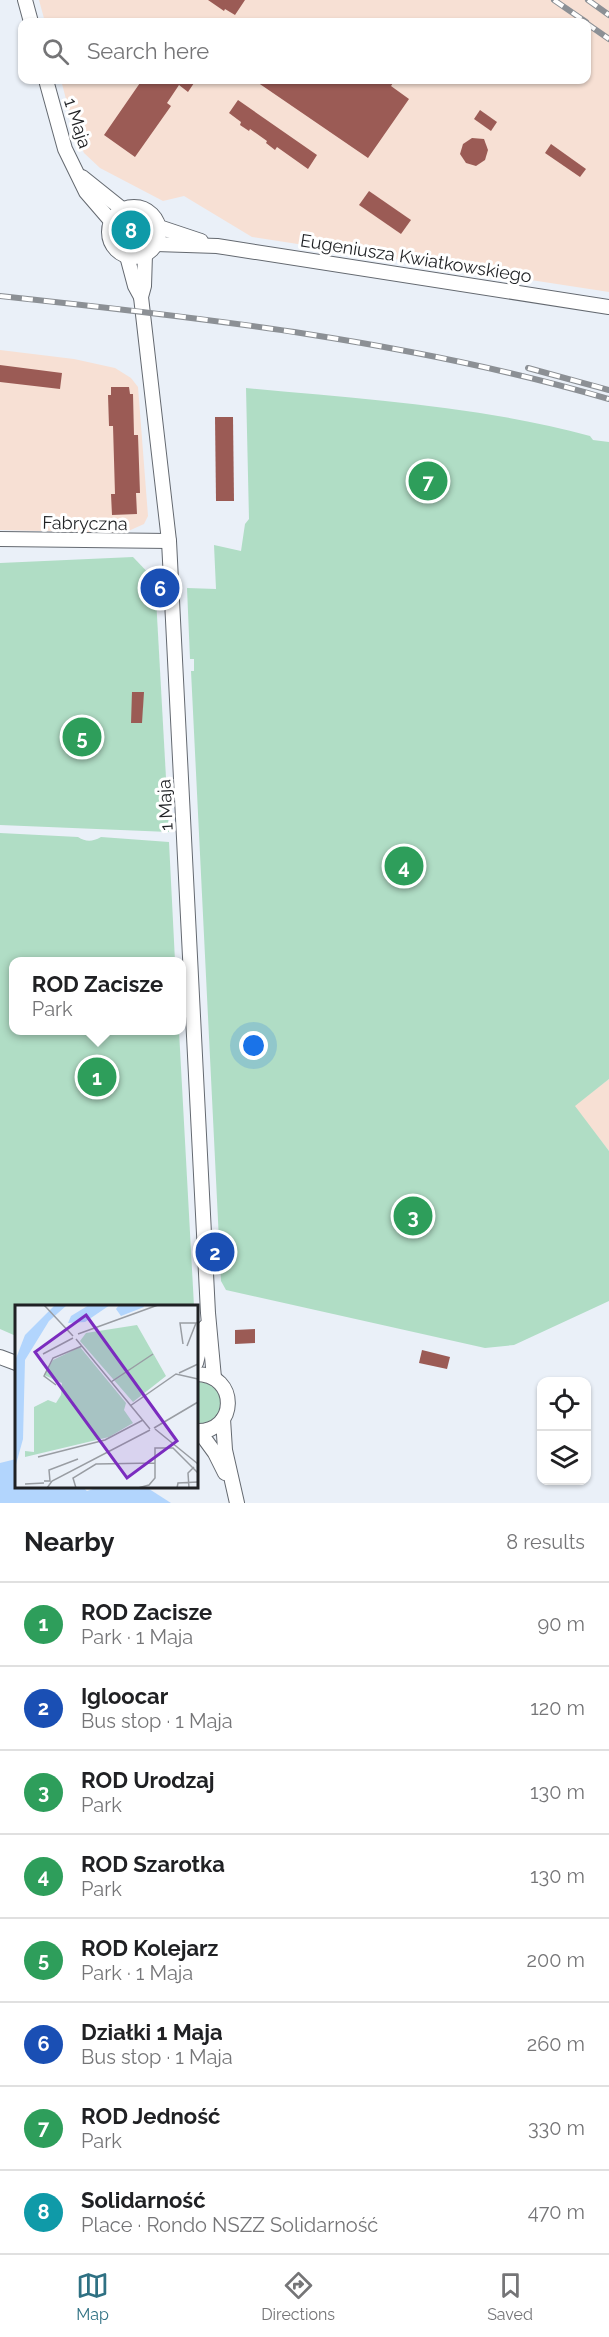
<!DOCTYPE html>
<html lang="en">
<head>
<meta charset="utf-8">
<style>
  body { margin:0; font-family:Raleway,sans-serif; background:#f2f2f2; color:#202124 }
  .controls { position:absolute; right:18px; bottom:18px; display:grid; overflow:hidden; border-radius:12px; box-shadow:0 2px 4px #0004 }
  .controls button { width:54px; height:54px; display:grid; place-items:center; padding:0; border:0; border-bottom:2px solid #e0e0e0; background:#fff; color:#202124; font:30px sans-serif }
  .you { position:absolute; left:254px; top:1046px; width:21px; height:21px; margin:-15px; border:4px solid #fff; border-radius:50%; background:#1a73e8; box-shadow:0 0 0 9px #1a73e833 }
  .badge { display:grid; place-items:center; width:39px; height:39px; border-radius:50%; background:#2f7183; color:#fff; font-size:20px; font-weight:700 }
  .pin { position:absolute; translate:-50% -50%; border:3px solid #fff; box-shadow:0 2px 6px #0006 }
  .popup { position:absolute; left:9px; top:957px; width:177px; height:78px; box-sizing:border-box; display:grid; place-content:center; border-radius:12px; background:#fff; filter:drop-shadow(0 2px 4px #0005); font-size:20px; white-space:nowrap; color:#757577 }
  .popup b { font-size:22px; color:#202124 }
  .popup::after { content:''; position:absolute; left:50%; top:100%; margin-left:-12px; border:12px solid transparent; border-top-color:#fff }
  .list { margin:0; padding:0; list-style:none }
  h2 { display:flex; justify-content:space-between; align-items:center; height:78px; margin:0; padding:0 24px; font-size:26px }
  h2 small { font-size:20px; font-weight:400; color:#757577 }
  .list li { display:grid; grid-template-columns:39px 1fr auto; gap:18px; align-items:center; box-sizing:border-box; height:84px; padding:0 24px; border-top:2px solid #e0e0e0 }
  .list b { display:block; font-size:22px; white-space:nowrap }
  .list p { margin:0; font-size:20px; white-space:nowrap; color:#757577 }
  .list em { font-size:20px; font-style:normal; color:#757577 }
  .icon { flex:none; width:33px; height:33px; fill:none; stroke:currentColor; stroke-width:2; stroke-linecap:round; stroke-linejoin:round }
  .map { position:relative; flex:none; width:609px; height:1503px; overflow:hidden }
  .search { position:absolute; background:#fff; box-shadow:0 2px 4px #0004; left:18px; right:18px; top:18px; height:66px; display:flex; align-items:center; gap:15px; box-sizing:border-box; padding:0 21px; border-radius:12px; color:#757577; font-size:22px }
  .sheet { height:750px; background:#fff }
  nav { display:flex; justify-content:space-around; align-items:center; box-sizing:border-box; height:84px; border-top:2px solid #e0e0e0; background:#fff; font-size:16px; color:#757577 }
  nav a { display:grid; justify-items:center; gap:3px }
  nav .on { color:#2f7183 }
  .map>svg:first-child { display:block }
  .industrial { fill:#f7e0d4 }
  .green { fill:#b0ddc5 }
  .water { fill:#b2d5fd }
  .building { fill:#9b5b55 }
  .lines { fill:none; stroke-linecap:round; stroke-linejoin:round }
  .minor-casing { stroke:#646970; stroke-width:16 }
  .minor { stroke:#fff; stroke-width:14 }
  .rail-casing { stroke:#8c9095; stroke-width:6 }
  .rail { stroke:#fff; stroke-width:4; stroke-dasharray:11; stroke-linecap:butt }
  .labels { text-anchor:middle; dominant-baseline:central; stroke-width:6; stroke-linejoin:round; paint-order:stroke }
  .street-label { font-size:18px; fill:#1f2124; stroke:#fff }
  .inset-road { fill:none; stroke:#999da3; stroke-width:1.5 }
  .view { fill:#7b2cbf; fill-opacity:0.15; stroke:#7b2cbf; stroke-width:3 }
  .inset-edge { fill:none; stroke:#1f2124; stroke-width:3 }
</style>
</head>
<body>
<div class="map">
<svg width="609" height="1503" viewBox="0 0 609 1503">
  <rect width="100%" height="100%" fill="#eaf0f8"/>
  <g class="industrial">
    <path d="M39 0H609V292L252 237 184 196 163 201 100 168 84 153 76 137 61 80H586V22H45Z"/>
    <path d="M0 350 74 359 115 368 131 378 138 387 148 516 144 524 124 533 0 530Z"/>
    <path d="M609 1079V1151L574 1106Z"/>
  </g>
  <g class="green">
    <circle cx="133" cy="232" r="14"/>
    <path d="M246 388C362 399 480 406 590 436L593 440 609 442V1079L575 1106 609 1151V1301L514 1345 485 1348 226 1290 221 1281 191 671H194V659H190L187 588 216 589 214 545 241 551 245 524 249 519Z"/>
    <path d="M133 557 155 580 169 832 0 825V563Z"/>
    <path d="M0 833 78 837C86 842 92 842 101 837L169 842 175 961 13 962V1030L179 1031 194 1306H16V1336L0 1329Z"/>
    <path d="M197 1382C217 1382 227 1399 216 1417L207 1423H197Z"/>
  </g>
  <path class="water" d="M16 1459V1486L82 1487 87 1491 99 1487H146L171 1503H0V1463Z"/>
  <g class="building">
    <path d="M208 0H245L235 15 225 9 224 11Z"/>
    <path d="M142 80H196L188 92 179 85 167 103 171 106 135 157 104 135Z"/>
    <path d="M254 80H388L393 83 391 86 409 99 368 158Z"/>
    <path d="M238 100 317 155 308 169 277 147 275 150 266 143 267 141 250 129 249 131 240 125 241 122 229 113Z"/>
    <path d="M480 110 497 122 491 131 474 119Z"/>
    <path d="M472 138 484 139 488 150 485 160 476 166 466 163 460 154 463 144Z"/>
    <path d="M551 144 586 169 580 177 545 153Z"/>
    <path d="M369 191 411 220 401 234 359 205Z"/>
    <path d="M0 365 62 373 60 389 0 382Z"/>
    <path d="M111 387H129L130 394H133L134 435H138L140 493H136L137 514 112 515 111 494H115L113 426H109L108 395H111Z"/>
    <path d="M215 417H233L234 501H216Z"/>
    <path d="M132 692H144L142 723H131Z"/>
    <path d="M255 1329V1343L235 1344V1330Z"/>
    <path d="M422 1350 450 1357 447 1369 419 1363Z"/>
  </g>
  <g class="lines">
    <g class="minor-casing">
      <g id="minor">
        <path d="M25 0 31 22"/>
        <path d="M46 80 65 149 86 192 111 221"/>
        <path d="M82 177 122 209"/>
        <circle cx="134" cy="232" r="25"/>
        <path d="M159 227 201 241"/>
        <path d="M156 244 217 246 609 307"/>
        <path d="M145 254 144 286 141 297 169 541 208 1313 214 1378"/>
        <path d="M127 256 135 286 141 297"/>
        <path d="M0 539 169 541"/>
        <path d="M0 1357 16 1363"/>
        <path d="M196 1363 205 1327"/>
        <path d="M196 1374C239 1374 238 1433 196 1431"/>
        <path d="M223 1419 225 1450 237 1503"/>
        <path d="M199 1431 215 1453 225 1473"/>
      </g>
    </g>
    <use href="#minor" class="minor"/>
    <g class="rail-casing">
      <g id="rail">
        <path d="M554 0 586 22"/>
        <path d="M588 0 609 15"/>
        <path d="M586 23 609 39"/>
        <path d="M0 296C205 318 410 341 609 399"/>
        <path d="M528 368 609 390"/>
      </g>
    </g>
    <use href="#rail" class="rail"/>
  </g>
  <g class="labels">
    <g class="street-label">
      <text transform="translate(78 123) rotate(72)">1 Maja</text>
      <text transform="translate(416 258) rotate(9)">Eugeniusza Kwiatkowskiego</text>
      <text transform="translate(85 523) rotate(1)">Fabryczna</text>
      <text transform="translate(165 805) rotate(-93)">1 Maja</text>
    </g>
  </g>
  <g transform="translate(15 1305)">
    <rect width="183" height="183" fill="#eaf0f8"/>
    <path d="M122 20 151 71 118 97 65 36 71 28ZM65 42 111 98 109 105 118 118 94 132 10 152V146L19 147V102L33 95 41 98 46 90 47 78 29 70 38 55Z" fill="#b0ddc5"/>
    <path d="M40 0H52L34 16 10 55 8 134 0 163V56L10 30ZM74 0H95L70 17 53 18 56 11ZM104 0H128L129 2 106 11 101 4Z" fill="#b2d5fd"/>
    <path class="inset-road" d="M29 0 58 31M63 29 143 0M61 34 135 124M168 39 165 18H181L172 41M28 49 58 33M164 68 183 59M96 77 138 49M41 80 29 71 38 53 67 41M115 101 161 69 183 74M139 123 183 97M140 124 183 159M23 152 90 135 128 115M29 176H35L34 165 63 154M10 179 29 178M32 183 37 176 135 125M61 183 58 173 81 159 140 158M123 183 134 180 140 173V143H158L183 168M162 183 163 178 183 177M174 183 173 168 179 162"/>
    <path class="view" d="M71 10 162 136 112 173 20 47Z"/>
    <rect width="183" height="183" class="inset-edge"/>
  </g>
</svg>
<div class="controls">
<button><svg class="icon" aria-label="locate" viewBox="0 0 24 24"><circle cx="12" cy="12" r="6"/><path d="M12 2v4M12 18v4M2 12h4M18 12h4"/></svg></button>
<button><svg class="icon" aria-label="layers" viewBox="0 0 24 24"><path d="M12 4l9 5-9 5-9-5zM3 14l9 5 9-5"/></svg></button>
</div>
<div class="you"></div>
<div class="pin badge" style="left:97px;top:1077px;background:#2e9e5b">1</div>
<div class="popup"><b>ROD Zacisze</b>Park</div>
<div class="pin badge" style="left:215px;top:1252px;background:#1a4fb4">2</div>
<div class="pin badge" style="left:413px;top:1216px;background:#2e9e5b">3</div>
<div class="pin badge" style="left:404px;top:866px;background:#2e9e5b">4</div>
<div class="pin badge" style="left:82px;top:737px;background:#2e9e5b">5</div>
<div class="pin badge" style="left:160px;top:588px;background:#1a4fb4">6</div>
<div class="pin badge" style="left:428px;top:481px;background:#2e9e5b">7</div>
<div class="pin badge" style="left:131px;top:230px;background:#0f9aa8">8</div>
<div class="search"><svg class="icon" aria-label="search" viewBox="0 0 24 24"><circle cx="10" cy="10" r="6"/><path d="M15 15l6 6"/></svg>Search here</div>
</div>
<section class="sheet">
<h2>Nearby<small>8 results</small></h2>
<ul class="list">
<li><span class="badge" style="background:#2e9e5b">1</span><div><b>ROD Zacisze</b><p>Park · 1 Maja</p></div><em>90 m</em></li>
<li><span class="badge" style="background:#1a4fb4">2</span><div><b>Igloocar</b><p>Bus stop · 1 Maja</p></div><em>120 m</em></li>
<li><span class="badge" style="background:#2e9e5b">3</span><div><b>ROD Urodzaj</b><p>Park</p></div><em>130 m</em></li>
<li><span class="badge" style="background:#2e9e5b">4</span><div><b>ROD Szarotka</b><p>Park</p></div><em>130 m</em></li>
<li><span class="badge" style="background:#2e9e5b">5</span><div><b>ROD Kolejarz</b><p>Park · 1 Maja</p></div><em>200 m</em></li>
<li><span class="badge" style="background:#1a4fb4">6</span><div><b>Działki 1 Maja</b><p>Bus stop · 1 Maja</p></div><em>260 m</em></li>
<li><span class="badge" style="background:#2e9e5b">7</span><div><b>ROD Jedność</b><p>Park</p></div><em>330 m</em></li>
<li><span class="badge" style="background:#0f9aa8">8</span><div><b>Solidarność</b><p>Place · Rondo NSZZ Solidarność</p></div><em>470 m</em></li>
</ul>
</section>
<nav>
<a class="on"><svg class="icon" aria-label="map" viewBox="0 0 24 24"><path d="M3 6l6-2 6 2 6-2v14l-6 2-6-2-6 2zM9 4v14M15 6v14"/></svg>Map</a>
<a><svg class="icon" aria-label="directions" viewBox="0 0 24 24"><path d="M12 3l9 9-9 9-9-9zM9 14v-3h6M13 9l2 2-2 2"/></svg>Directions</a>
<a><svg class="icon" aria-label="saved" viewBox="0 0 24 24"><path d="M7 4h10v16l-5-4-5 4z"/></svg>Saved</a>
</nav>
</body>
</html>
